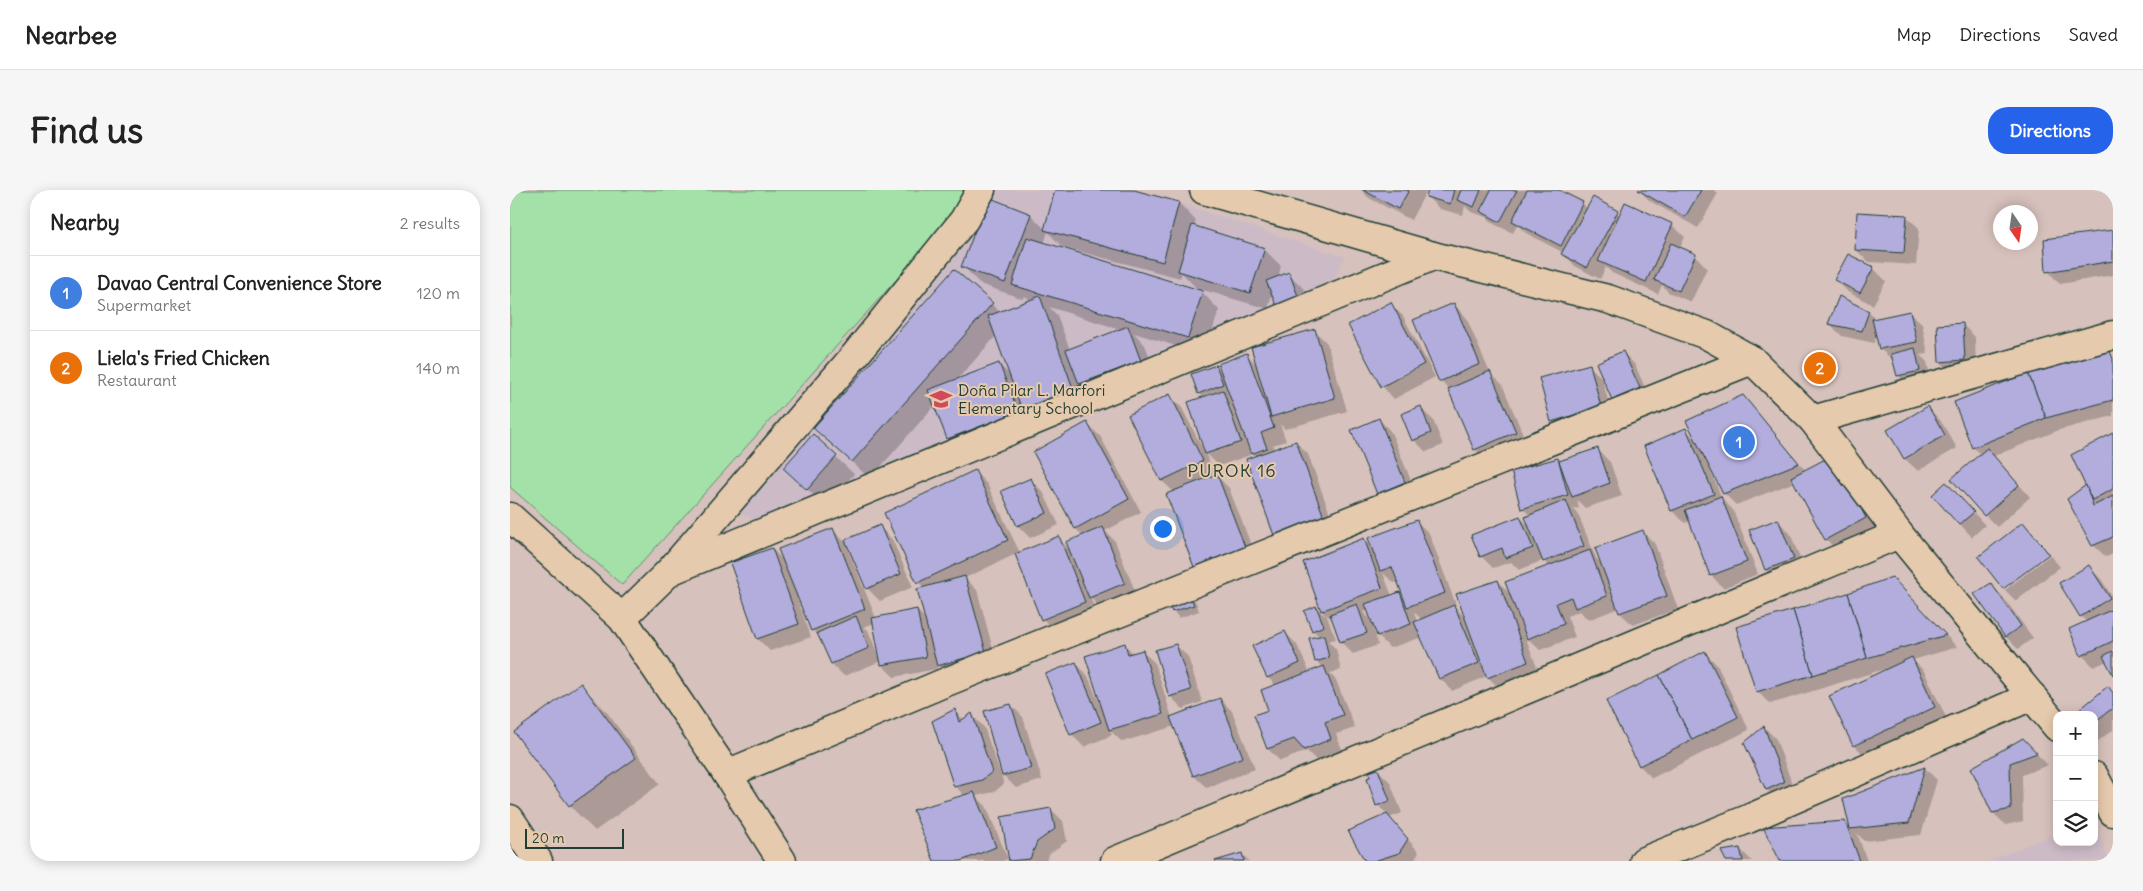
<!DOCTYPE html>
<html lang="en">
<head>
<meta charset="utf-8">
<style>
  body { margin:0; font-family:Delius,sans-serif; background:#f6f6f6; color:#222 }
  .controls { position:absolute; right:15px; bottom:15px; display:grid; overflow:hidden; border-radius:10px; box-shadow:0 2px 12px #0003 }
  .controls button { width:45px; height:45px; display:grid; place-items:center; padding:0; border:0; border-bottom:1px solid #e0e0e0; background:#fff; color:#222; font:25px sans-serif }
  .compass { position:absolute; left:1483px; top:15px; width:45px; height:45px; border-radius:50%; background:#fff; box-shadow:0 2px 12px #0003; rotate:167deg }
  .scale { position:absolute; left:15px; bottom:12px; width:99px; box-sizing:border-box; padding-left:5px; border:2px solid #1f3d34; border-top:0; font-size:14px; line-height:18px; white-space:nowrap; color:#1f3d34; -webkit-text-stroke:4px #e6caad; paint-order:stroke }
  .you { position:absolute; left:652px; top:338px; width:18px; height:18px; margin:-12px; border:4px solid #fff; border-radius:50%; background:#1a73e8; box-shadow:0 0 0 8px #1a73e833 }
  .badge { display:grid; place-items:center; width:32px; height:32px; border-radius:50%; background:#2563eb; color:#fff; font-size:16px; font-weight:700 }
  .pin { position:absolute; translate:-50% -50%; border:2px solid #fff; box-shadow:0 1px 5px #0006 }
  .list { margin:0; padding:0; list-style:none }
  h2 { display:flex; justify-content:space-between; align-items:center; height:65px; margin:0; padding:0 20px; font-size:21px }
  h2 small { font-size:16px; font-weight:400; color:#767676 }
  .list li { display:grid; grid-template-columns:32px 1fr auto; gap:15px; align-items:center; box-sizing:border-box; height:75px; padding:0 20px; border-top:1px solid #e0e0e0 }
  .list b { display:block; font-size:19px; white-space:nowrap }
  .list p { margin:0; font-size:16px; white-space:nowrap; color:#767676 }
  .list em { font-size:16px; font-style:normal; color:#767676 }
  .icon { flex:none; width:28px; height:28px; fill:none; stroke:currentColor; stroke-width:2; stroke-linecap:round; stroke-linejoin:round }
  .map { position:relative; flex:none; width:1603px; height:671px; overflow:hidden; border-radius:20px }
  header { display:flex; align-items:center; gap:30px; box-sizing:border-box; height:70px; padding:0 25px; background:#fff; border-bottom:1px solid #e0e0e0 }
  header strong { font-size:24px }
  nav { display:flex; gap:28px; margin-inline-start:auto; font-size:18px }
  .intro { display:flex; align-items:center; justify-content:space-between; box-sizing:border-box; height:120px; padding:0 30px }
  h1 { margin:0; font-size:35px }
  .button { padding:12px 22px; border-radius:20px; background:#2563eb; color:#fff; font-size:18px; font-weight:700 }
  main { display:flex; gap:30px; padding:0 30px }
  aside { flex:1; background:#fff; border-radius:20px; box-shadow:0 2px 12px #0003 }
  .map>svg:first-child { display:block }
  .built { fill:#ccbbc6 }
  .green { fill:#a3e1a8; stroke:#618f6e }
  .shadow { fill:#0003; fill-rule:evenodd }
  .building { fill:#b3adde; stroke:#1f3d34 }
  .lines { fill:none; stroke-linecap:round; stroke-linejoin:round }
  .street-casing { stroke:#1f3d34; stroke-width:31 }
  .street { stroke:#e6caad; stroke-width:28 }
  .labels { text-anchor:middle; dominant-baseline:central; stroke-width:4; stroke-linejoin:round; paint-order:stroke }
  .poi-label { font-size:16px; fill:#1f3d34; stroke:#e6caad; text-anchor:start }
  .neighbourhood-label { font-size:18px; letter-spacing:1px; fill:#1f3d34; stroke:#e6caad }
</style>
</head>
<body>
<header>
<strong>Nearbee</strong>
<nav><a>Map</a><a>Directions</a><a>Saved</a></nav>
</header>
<div class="intro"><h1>Find us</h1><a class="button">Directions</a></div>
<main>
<aside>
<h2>Nearby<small>2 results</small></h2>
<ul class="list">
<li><span class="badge" style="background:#3f7fe0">1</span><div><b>Davao Central Convenience Store</b><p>Supermarket</p></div><em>120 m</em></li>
<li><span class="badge" style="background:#e8710a">2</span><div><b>Liela's Fried Chicken</b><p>Restaurant</p></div><em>140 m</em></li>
</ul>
</aside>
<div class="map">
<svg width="1603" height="671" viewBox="0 0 1603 671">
  <rect width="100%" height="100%" fill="#d7c1bc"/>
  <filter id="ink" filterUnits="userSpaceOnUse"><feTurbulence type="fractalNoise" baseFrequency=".02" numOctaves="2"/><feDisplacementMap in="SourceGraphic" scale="10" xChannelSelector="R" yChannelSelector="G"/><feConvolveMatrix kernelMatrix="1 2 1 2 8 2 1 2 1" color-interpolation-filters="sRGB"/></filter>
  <g filter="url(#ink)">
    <g class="built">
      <path d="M478 0H628L835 67 817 103 246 330 215 316 441 73Z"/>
      <path d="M1584 631 1599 671H1478L1547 643V652H1584Z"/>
    </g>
    <path class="green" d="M0 0H455L440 30 112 395 0 297Z"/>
    <g class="shadow">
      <path d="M546 0H619L669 13 686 31 684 37 754 59 771 76 768 88 778 83 796 101 805 124 784 132 767 115 762 104 758 119 686 98 672 83 670 88 552 57 538 42 534 54 692 102 709 120 695 165 624 143 635 155 648 188 455 265 438 248 425 215 360 289 305 238 444 80 490 122 521 111 514 105 513 109 470 94 453 76 478 9 521 25 535 39ZM539 117 612 140 560 160 547 125ZM486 146 502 187 489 174 447 190Z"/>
      <path d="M851 0H917L901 30 859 8Z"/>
      <path d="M919 0H1046L1072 13 1078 19 1083 9 1110 25 1162 35 1175 47 1169 58 1185 65 1197 78 1181 112 1158 102 1152 95 1148 104 1102 83 1096 77 1090 89 1065 76 1054 63 1016 43 1007 35 1003 43 984 34 977 27 961 22 955 16 953 25 930 19 917 7Z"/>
      <path d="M1129 0H1204L1208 3 1188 38 1140 11Z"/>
      <path d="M1396 26 1409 38 1406 75 1359 72 1346 60Z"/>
      <path d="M1603 41V85L1550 94 1538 81Z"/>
      <path d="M1363 78 1376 91 1363 115 1338 102 1326 90Z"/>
      <path d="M880 114 893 126 925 187 884 209 872 196 840 135Z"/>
      <path d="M944 114 956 127 980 183 992 194 1017 254 977 272 965 259 940 200 930 191Z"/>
      <path d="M1358 122 1366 129 1400 122 1412 134 1418 164 1410 165 1417 172 1422 193 1400 198 1388 185 1384 171 1370 159 1367 144 1364 153 1332 146 1320 134Z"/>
      <path d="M1452 134 1465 147 1466 182 1442 184 1430 171Z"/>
      <path d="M804 140 817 153 837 221 775 239 770 234 776 251 763 255 764 260 786 252 798 264 827 343 743 264 709 276 696 263 694 208 689 203 706 177 714 185 737 165 747 175Z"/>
      <path d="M1113 162 1125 175 1141 211 1115 222 1103 210Z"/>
      <path d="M1599 163 1603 166V226L1549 240 1484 266 1520 307 1487 337 1475 325 1471 265 1463 257Z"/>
      <path d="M1079 176 1092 188 1103 229 1055 243 1042 231Z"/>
      <path d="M660 206 672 218 705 283 691 290 692 292 707 286 719 298 747 370 697 389 685 376 664 302 652 291 620 225Z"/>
      <path d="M1233 206 1296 281 1335 279 1368 341 1328 362 1316 349 1285 292 1226 315 1214 303 1202 279H1200L1212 309 1223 320 1248 384 1213 398 1201 385 1180 331 1175 333 1162 321 1136 256 1176 240 1186 250Z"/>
      <path d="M910 218 923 230 933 255 916 262 904 250Z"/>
      <path d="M1418 218 1430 230 1447 258 1408 281 1395 269 1379 241Z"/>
      <path d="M869 229 881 242 907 305 880 316 868 303Z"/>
      <path d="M577 234 590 246 631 322 595 341 605 351 627 406 592 420 580 407 587 425 545 441 533 429 506 364 455 388 467 400 487 474 441 487 426 473 427 479 384 487 372 475 371 471 334 486 322 474 312 449 302 440 289 408 287 409 301 447 260 461 248 449 262 359 275 372 322 339 339 356 370 337 382 349 403 397 370 411 358 399 339 356 337 357 366 428 407 420 416 430 415 398 408 392 465 282 477 294 510 363 548 348 560 360 573 346 566 339ZM364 433 370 466 369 467 358 440 354 437Z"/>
      <path d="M1603 244V364L1596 367 1583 355 1577 296Z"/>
      <path d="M303 246 344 284 315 316 275 278Z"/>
      <path d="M1087 259 1100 272 1112 306 1075 318 1067 310 1069 318 1063 319 1068 324 1086 368 1093 375 1132 341 1145 354 1168 419 1123 435 1110 423 1109 418 1078 430 1070 421 1057 426 1065 447 1030 460 1015 446 1030 485 990 499 977 486 942 501 930 488 912 447 880 458 868 446 859 420 853 422 861 430 868 455 843 464 831 452 824 432 816 424 826 449 818 451 826 459 831 480 820 483 826 490 845 538 826 544 833 562 807 571 797 561 770 571 758 559 760 520 766 495 758 488 744 456 775 442 787 455 800 483 813 478 806 471 810 447 803 440 806 417 815 426 794 372 853 349 863 359 906 331 919 343 946 415 944 416 957 429 988 391 1001 405 1040 377 1034 370 1009 380 1001 372 983 378 971 366 1010 327 1021 338 1020 326 1013 318 1047 270 1050 272ZM873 383 884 393 889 391 896 410 889 404 882 406ZM904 422 912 430 907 432Z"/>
      <path d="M520 289 533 302 549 335 520 348 508 336 493 302Z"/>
      <path d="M1423 305 1448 306 1475 335 1462 347Z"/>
      <path d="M1268 331 1280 343 1295 381 1268 392 1256 380Z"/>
      <path d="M1513 334 1539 363 1494 397Z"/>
      <path d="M1540 365 1550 377 1506 411 1495 400Z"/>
      <path d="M1579 377 1591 389 1603 408V482L1597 471 1584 477 1572 465 1577 432 1571 426Z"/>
      <path d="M1481 394 1493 407 1523 448 1508 459 1496 447 1466 405Z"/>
      <path d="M1394 401 1447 457 1403 470 1414 481 1437 529 1356 567 1344 555 1378 478 1260 514 1248 502 1228 438Z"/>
      <path d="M680 406 686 412 689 421 669 428 663 421Z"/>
      <path d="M615 455 624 464 632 461 645 473 662 528 710 509 722 521 745 579 697 598 684 586 665 536 612 552 600 540 602 545 574 557 561 544 566 473 578 486 590 515 592 514Z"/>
      <path d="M666 455 678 467 692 512 673 519 660 506Z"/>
      <path d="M1195 462 1207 475 1239 540 1142 588 1130 576Z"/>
      <path d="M71 495 96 521 150 594 85 641 60 616 6 543Z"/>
      <path d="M1603 503V540L1588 551 1584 547V525Z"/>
      <path d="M501 515 513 527 532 590 506 598 493 585Z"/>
      <path d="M445 521 454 530 462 525 474 537 494 594 484 602 466 606 476 616 498 669 492 671H426L455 606 445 596Z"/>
      <path d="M1254 537 1266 549 1286 605 1269 612 1257 600 1236 553Z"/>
      <path d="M1512 549 1538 575 1512 585 1513 631 1496 635 1483 623 1463 578Z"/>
      <path d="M1415 578 1427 590 1411 645 1354 651 1347 643 1357 671H1271L1335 632 1342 639 1335 610Z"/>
      <path d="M868 580 880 592 892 623 879 628 909 662 904 671H857L878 625 868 615Z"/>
      <path d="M541 619 553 631 557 651 539 664 536 671H500L492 628Z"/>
      <path d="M1230 659 1242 671H1217Z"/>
      <path d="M732 664 739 671H709Z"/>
    </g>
    <g class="building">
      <path d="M545 0H624L669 12 653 72 534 40Z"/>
      <path d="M853 0H899L888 19Z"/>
      <path d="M918 0H944L940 14 916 7Z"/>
      <path d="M951 0H971L964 17 947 10Z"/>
      <path d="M981 0H1007L990 32 970 21Z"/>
      <path d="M1017 0H1049L1073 12 1051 56 1002 31Z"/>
      <path d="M1128 0H1191L1175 27Z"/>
      <path d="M478 7 521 24 495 93 451 77Z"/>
      <path d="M1083 7 1108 21 1077 78 1051 64Z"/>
      <path d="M1115 12 1163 34 1136 92 1088 71Z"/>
      <path d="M1347 22 1397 25 1394 63 1345 60Z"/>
      <path d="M682 35 755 58 740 103 668 81Z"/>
      <path d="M1603 40V71L1536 82 1534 49Z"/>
      <path d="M517 47 693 101 678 148 502 95Z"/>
      <path d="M1161 53 1186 64 1169 101 1144 90Z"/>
      <path d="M1338 64 1364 77 1350 103 1324 90Z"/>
      <path d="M444 79 483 113 342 272 303 238Z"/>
      <path d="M779 82 788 106 766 115 756 91Z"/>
      <path d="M530 106 564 201 512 220 478 126Z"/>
      <path d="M1329 106 1359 121 1352 141 1318 134Z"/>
      <path d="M881 112 914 174 871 197 838 135Z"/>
      <path d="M944 113 970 174 929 192 903 130Z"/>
      <path d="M1400 121 1407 152 1369 159 1362 129Z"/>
      <path d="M1453 133 1455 170 1429 172 1427 135Z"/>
      <path d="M618 136 631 171 569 194 556 160Z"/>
      <path d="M805 139 825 208 761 227 741 157Z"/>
      <path d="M1405 158 1410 181 1387 186 1381 164Z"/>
      <path d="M1113 161 1130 198 1102 210 1086 173Z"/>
      <path d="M1600 161 1603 169V210L1536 228 1518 183Z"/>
      <path d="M737 163 764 238 751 243 757 258 741 264 708 174Z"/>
      <path d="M489 173 508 222 437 249 418 200Z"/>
      <path d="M1080 174 1091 217 1041 232 1029 188Z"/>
      <path d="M706 175 713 194 688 204 681 184Z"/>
      <path d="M980 181 1006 242 964 260 938 199Z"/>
      <path d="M1518 183 1536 228 1462 258 1444 212Z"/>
      <path d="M713 200 731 252 695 264 678 212Z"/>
      <path d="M660 204 693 271 651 291 618 225Z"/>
      <path d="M1233 205 1289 273 1213 304 1176 231Z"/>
      <path d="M911 216 921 243 902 251 891 224Z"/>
      <path d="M1418 216 1435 245 1394 269 1377 240Z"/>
      <path d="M869 228 895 292 867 304 841 240Z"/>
      <path d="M577 232 619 309 565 339 523 262Z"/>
      <path d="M1176 238 1204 304 1161 321 1134 256Z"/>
      <path d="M1603 243V299L1582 310 1561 265Z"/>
      <path d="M303 244 327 266 297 300 273 278Z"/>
      <path d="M786 251 815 330 765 348 736 269Z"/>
      <path d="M1088 258 1100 293 1062 307 1049 271Z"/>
      <path d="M1477 258 1509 295 1474 326 1441 289Z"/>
      <path d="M1323 265 1356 328 1315 350 1281 287Z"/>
      <path d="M1048 268 1058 305 1011 319 1001 281Z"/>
      <path d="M465 280 498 350 407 393 374 323Z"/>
      <path d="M707 284 735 357 684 377 656 304Z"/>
      <path d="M521 288 537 323 507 336 491 301Z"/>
      <path d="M1436 292 1464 322 1449 335 1422 305Z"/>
      <path d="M1576 295 1583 316 1603 306V347L1582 356 1557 309Z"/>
      <path d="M1211 306 1237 372 1200 386 1175 320Z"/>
      <path d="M1056 310 1074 356 1033 372 1015 327Z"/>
      <path d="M1010 326 1023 358 995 368 992 358 970 367 961 345Z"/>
      <path d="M1268 329 1284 369 1255 380 1239 340Z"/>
      <path d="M907 330 935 403 897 417 882 377 870 381 858 348Z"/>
      <path d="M1513 332 1539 364 1493 399 1468 367Z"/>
      <path d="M370 335 391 384 356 399 335 350Z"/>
      <path d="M593 337 615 393 579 408 556 352Z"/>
      <path d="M323 338 355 419 301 441 268 359Z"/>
      <path d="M1133 340 1157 406 1109 423 1085 358Z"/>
      <path d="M549 346 575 412 531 430 505 364Z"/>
      <path d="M854 348 872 398 811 421 793 372Z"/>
      <path d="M262 358 289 434 247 449 220 373Z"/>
      <path d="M1080 360 1097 406 1065 418 1061 407 1046 413 1054 434 1017 449 995 392Z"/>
      <path d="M1579 375 1600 408 1570 427 1549 393Z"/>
      <path d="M455 386 476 462 427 476 407 399Z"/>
      <path d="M1382 387 1436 445 1357 468 1338 403Z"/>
      <path d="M988 390 1018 472 977 488 946 404Z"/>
      <path d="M1481 393 1511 436 1495 447 1464 404Z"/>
      <path d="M890 402 901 434 867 446 855 414Z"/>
      <path d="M1338 403 1357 468 1303 485 1283 420Z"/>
      <path d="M680 404 684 415 662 422 658 412Z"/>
      <path d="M847 414 857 443 830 452 820 424Z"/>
      <path d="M944 415 969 473 929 489 904 432Z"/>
      <path d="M806 416 814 436 802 441 794 421Z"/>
      <path d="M407 419 416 467 371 475 362 428Z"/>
      <path d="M1603 419V451L1571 466 1559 439Z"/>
      <path d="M1283 420 1303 485 1246 502 1226 437Z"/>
      <path d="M346 426 359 458 321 474 307 443Z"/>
      <path d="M775 441 790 473 757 488 742 456Z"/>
      <path d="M814 445 819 468 805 472 799 448Z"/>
      <path d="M615 453 618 464 633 460 653 524 599 540 575 466Z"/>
      <path d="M666 454 681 500 659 507 645 460Z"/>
      <path d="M1195 461 1228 527 1182 550 1149 485Z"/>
      <path d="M1603 461V485L1593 466Z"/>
      <path d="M1402 467 1425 517 1343 556 1319 506Z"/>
      <path d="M566 472 591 532 560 545 535 484Z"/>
      <path d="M814 476 833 525 815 532 821 549 794 560 784 549 757 559 744 525 758 520 751 500Z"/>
      <path d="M1149 485 1182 550 1129 576 1096 511Z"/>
      <path d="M71 493 126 568 59 616 4 542Z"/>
      <path d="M1598 496 1603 503V518L1584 532V525H1563Z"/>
      <path d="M710 508 733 567 683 586 660 527Z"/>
      <path d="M501 514 521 578 492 586 474 521Z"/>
      <path d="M445 519 449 532 462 523 482 582 472 590 444 597 422 531Z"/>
      <path d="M1254 536 1274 592 1256 600 1234 553Z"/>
      <path d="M1513 548 1527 563 1500 573 1501 619 1482 623 1461 578Z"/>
      <path d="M1415 577 1399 633 1340 639 1333 609Z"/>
      <path d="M868 579 880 611 866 616 857 588 860 587 859 582Z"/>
      <path d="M464 602 486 657 451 671H424L403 620Z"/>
      <path d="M541 618 545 639 527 652 520 669 499 671 491 627Z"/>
      <path d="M877 624 898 649 889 663 864 671H855L838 641Z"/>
      <path d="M1335 631 1350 671H1270L1253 637Z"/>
      <path d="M1230 658 1233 671H1216L1211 661Z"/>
      <path d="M732 663 734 671H705Z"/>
    </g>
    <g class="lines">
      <g class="street-casing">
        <g id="street">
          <path d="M694 0 923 66 1098 109 1197 145 1242 170 1303 230 1389 344 1547 537"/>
          <path d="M1303 230 1603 145"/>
          <path d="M0 327 112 428 217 584 272 671"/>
          <path d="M160 381 923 66"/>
          <path d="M112 428 160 381 346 164 454 30 471 0"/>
          <path d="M217 584 436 492 1242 170"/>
          <path d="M1584 586 1603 622"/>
          <path d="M0 629 28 671"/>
          <path d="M605 671 1389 344"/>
          <path d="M1134 671 1238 629 1522 506"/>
        </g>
      </g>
      <use href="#street" class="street"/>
    </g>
  </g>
  <defs>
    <g id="school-bare" transform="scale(1.725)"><path d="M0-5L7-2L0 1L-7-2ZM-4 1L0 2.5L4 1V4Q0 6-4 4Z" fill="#d1495b" stroke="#e6caad" stroke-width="2.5" paint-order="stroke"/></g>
  </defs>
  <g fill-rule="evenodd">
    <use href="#school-bare" x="431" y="209"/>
  </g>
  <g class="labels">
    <g class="poi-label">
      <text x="448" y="200">Doña Pilar L. Marfori<tspan x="448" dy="18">Elementary School</tspan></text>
    </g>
    <g class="neighbourhood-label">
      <text x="722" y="280">PUROK 16</text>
    </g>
  </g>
</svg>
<div class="controls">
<button>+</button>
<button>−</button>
<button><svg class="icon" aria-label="layers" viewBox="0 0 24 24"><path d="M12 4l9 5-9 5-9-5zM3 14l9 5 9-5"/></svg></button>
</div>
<svg class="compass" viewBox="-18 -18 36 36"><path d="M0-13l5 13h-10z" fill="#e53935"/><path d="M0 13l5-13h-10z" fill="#767676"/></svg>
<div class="scale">20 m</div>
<div class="you"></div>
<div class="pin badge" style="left:1229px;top:252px;background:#3f7fe0">1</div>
<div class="pin badge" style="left:1310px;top:178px;background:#e8710a">2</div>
</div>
</main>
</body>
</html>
